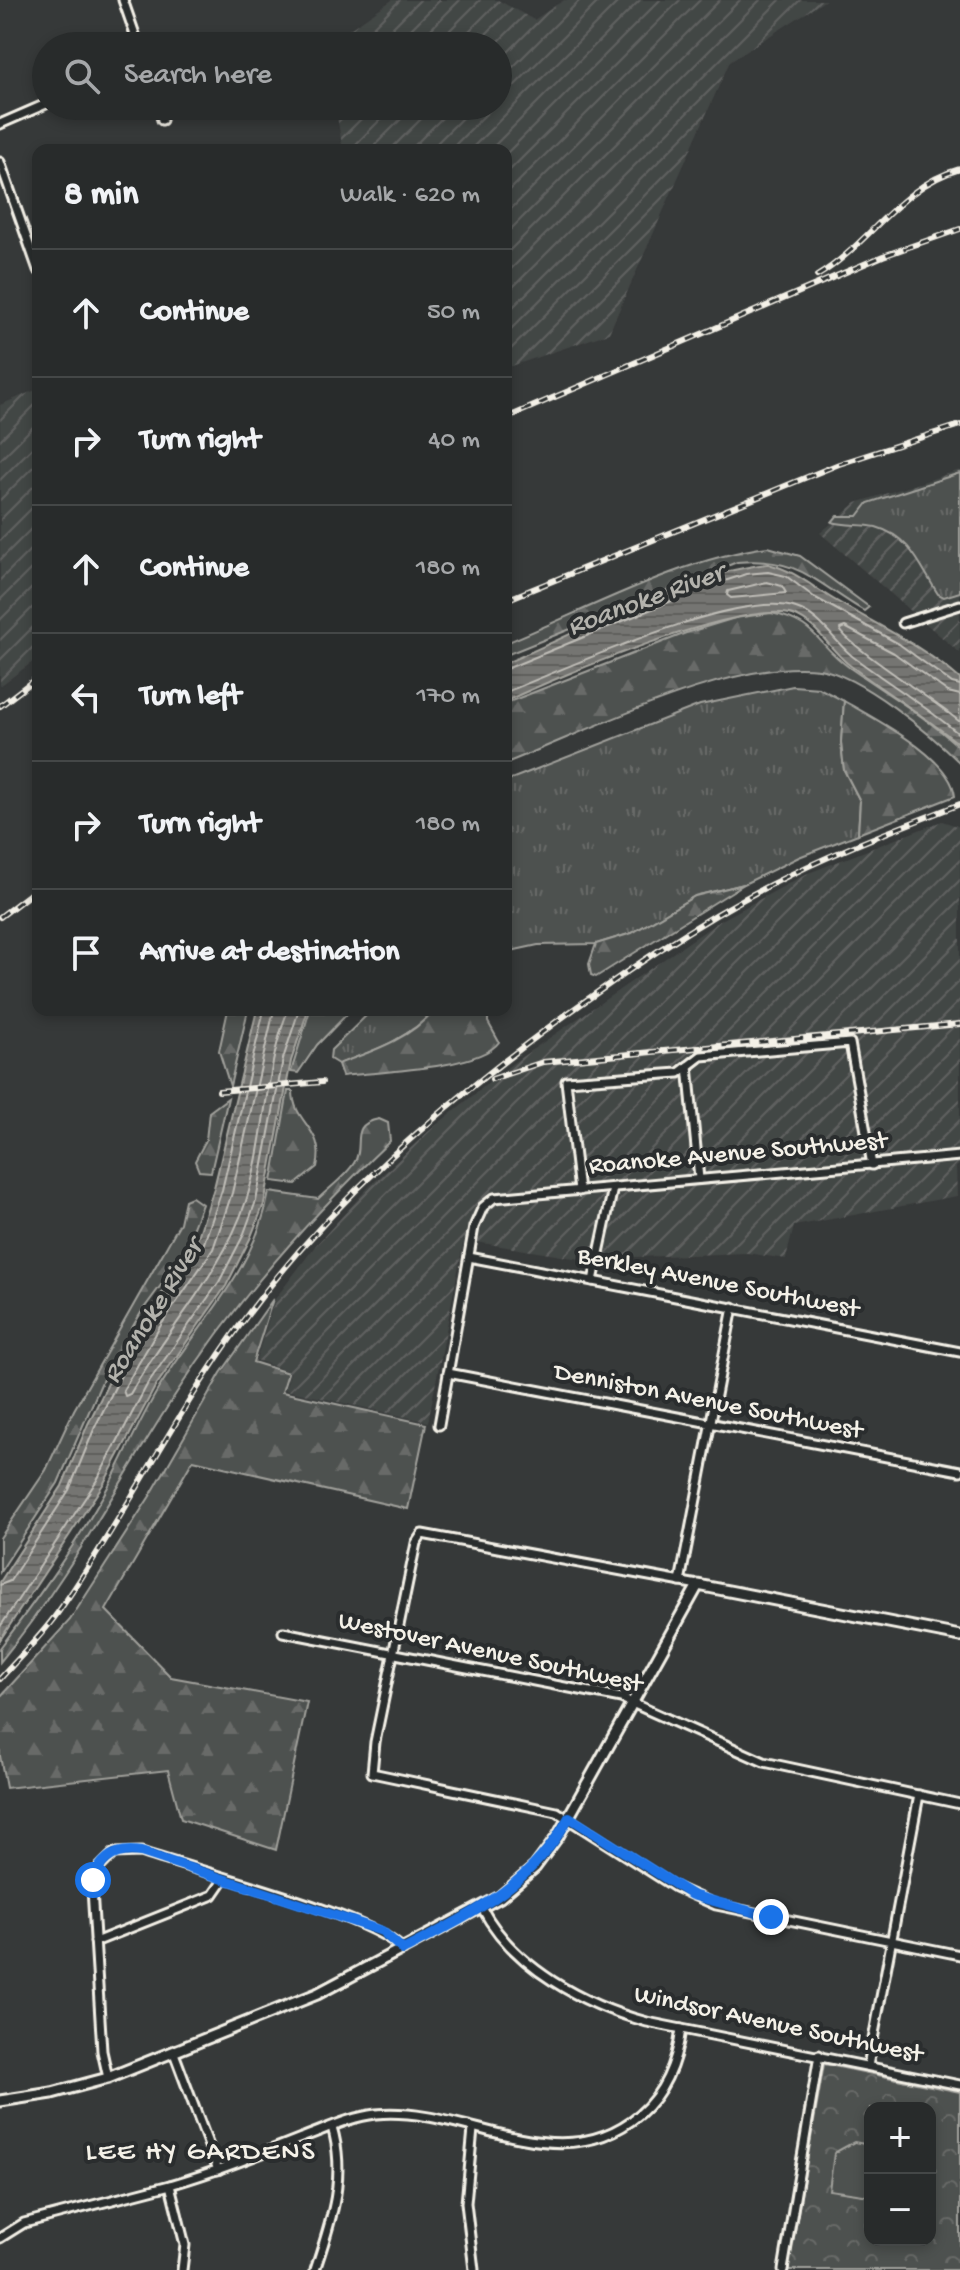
<!DOCTYPE html>
<html lang="en">
<head>
<meta charset="utf-8">
<style>
  body { margin:0; font-family:"Gochi Hand",sans-serif; background:#343737; color:#f1f3f6 }
  .controls { position:absolute; right:24px; bottom:24px; display:grid; overflow:hidden; border-radius:16px; box-shadow:0 4px 12px #0003 }
  .controls button { width:72px; height:72px; display:grid; place-items:center; padding:0; border:0; border-bottom:2px solid #444747; background:#282b2b; color:#f1f3f6; font:40px sans-serif }
  .stop { position:absolute; width:24px; height:24px; margin:-18px; border:6px solid #1a73e8; border-radius:50%; background:#fff }
  .stop.end { background:#1a73e8; border-color:#fff; box-shadow:0 2px 8px #0008 }
  .list { margin:0; padding:0; list-style:none }
  h2 { display:flex; justify-content:space-between; align-items:center; height:104px; margin:0; padding:0 32px; font-size:34px }
  h2 small { font-size:26px; font-weight:400; color:#a5a7a9 }
  .list li { display:grid; grid-template-columns:52px 1fr auto; gap:24px; align-items:center; box-sizing:border-box; height:128px; padding:0 32px; border-top:2px solid #444747 }
  .list b { display:block; font-size:30px; white-space:nowrap }
  .list em { font-size:26px; font-style:normal; color:#a5a7a9 }
  .icon { flex:none; width:44px; height:44px; fill:none; stroke:currentColor; stroke-width:2; stroke-linecap:round; stroke-linejoin:round }
  .map { position:relative; flex:none; width:960px; height:2270px; overflow:hidden }
  .search { position:absolute; background:#282b2b; box-shadow:0 4px 12px #0003; left:32px; top:32px; width:480px; height:88px; display:flex; align-items:center; gap:20px; box-sizing:border-box; padding:0 28px; border-radius:44px; color:#a5a7a9; font-size:30px }
  .panel { position:absolute; background:#282b2b; box-shadow:0 4px 12px #0003; left:32px; top:144px; width:480px; height:872px; border-radius:16px }
  .map>svg:first-child { display:block }
  .industrial { fill:url(#industrial-furrows) }
  .grass { fill:url(#grass-tufts); stroke:#a1a19c; stroke-width:2 }
  .forest { fill:url(#forest-firs); stroke:#a1a19c; stroke-width:2 }
  .park { fill:url(#park-crowns); stroke:#a1a19c; stroke-width:2; fill-rule:evenodd }
  .pitch { fill:#4e514f; stroke:#a1a19c; stroke-width:2 }
  .water { fill:url(#water-rules); stroke:#a8a7a1; stroke-width:2 }
  .lines { fill:none; stroke-linecap:round; stroke-linejoin:round }
  .shore { stroke:#c1bfb9; stroke-width:2 }
  .minor-casing { stroke:#f4f1e8; stroke-width:13 }
  .tertiary-casing { stroke:#f4f1e8; stroke-width:15 }
  .minor { stroke:#2a2d2e; stroke-width:7 }
  .tertiary { stroke:#2a2d2e; stroke-width:9 }
  .rail-casing { stroke:#f4f1e8; stroke-width:6 }
  .rail { stroke:#2a2d2e; stroke-width:3; stroke-dasharray:9; stroke-linecap:butt }
  .route { stroke:#1a73e8; stroke-width:10 }
  .labels { text-anchor:middle; dominant-baseline:central; stroke-width:8; stroke-linejoin:round; paint-order:stroke }
  .street-label { font-size:26px; fill:#f4f1e8; stroke:#2a2d2e }
  .water-label { font-size:28px; font-style:italic; fill:#b4b3ad; stroke:#2a2d2e }
  .neighbourhood-label { font-size:28px; letter-spacing:2px; fill:#f4f1e8; stroke:#2a2d2e }
</style>
</head>
<body>
<div class="map">
<svg width="960" height="2270" viewBox="0 0 960 2270">
  <defs>
    <pattern id="industrial-furrows" width="10" height="10" patternUnits="userSpaceOnUse" patternTransform="scale(2)"><rect width="10" height="10" fill="#434645"/><path d="M-1 1l2-2M0 10L10 0M9 11l2-2" fill="none" stroke="#5f6160"/></pattern>
    <pattern id="grass-tufts" width="24" height="20" patternUnits="userSpaceOnUse" patternTransform="scale(2)"><rect width="24" height="20" fill="#4e514f"/><path d="M3 7l-1-3M5 7V3M7 7l1-3M15 17l-1-3M17 17v-4M19 17l1-3" fill="none" stroke="#686a68"/></pattern>
    <pattern id="forest-firs" width="22" height="20" patternUnits="userSpaceOnUse" patternTransform="scale(2)"><rect width="22" height="20" fill="#4e514f"/><path d="M5 1l3.5 6h-7zM16 11l3.5 6h-7z" fill="#686a68"/></pattern>
    <pattern id="park-crowns" width="20" height="18" patternUnits="userSpaceOnUse" patternTransform="scale(2)"><rect width="20" height="18" fill="#4e514f"/><path d="M2 6a3 3 0 1 1 6 0M12 15a3 3 0 1 1 6 0" fill="none" stroke="#686a68"/></pattern>
    <pattern id="water-rules" width="6" height="5" patternUnits="userSpaceOnUse" patternTransform="scale(2)"><rect width="6" height="5" fill="#757572"/><path d="M0 2.5h6" fill="none" stroke="#5f5e5c"/></pattern>
  </defs>
  <rect width="100%" height="100%" fill="#363939"/>
  <filter id="ink" filterUnits="userSpaceOnUse"><feTurbulence type="fractalNoise" baseFrequency=".0125" numOctaves="2"/><feDisplacementMap in="SourceGraphic" scale="16" xChannelSelector="R" yChannelSelector="G"/><feConvolveMatrix kernelMatrix="1 2 1 2 8 2 1 2 1" color-interpolation-filters="sRGB"/></filter>
  <g filter="url(#ink)">
    <g class="industrial">
      <path d="M392 0H498L534 20 564 0H826L730 61 609 333 506 368V150H343L335 106H498V46H325Z"/>
      <path d="M38 389V658L0 686V405Z"/>
      <path d="M960 470V653L820 533 856 503Z"/>
      <path d="M942 821 960 827V1164L956 1167 957 1196 794 1226 786 1259 747 1253 580 1259 464 1240 428 1422 285 1390 290 1372 256 1360 275 1299 316 1245 368 1188 429 1131 513 1063 718 922 806 874Z"/>
    </g>
    <g class="grass">
      <path d="M960 473V592L944 597 938 594C920 566 911 537 876 527 861 524 846 526 832 522L837 516H858L868 503Z"/>
      <path d="M793 686 819 688 844 701 841 742 844 770 860 801 858 834 799 857 744 884 695 896 632 933 596 944 538 945 506 952V781L700 705Z"/>
      <path d="M372 1010H434C410 1039 373 1051 338 1064L330 1059 331 1050Z"/>
    </g>
    <g class="forest">
      <path d="M768 547 800 556 869 607 864 611C815 582 797 556 737 562L506 655V643C587 610 682 558 768 547Z"/>
      <path d="M771 613C817 622 816 644 850 668 887 694 926 716 960 748V763C931 734 860 675 819 669 733 658 588 731 506 763V703L686 633 735 618Z"/>
      <path d="M844 701C875 719 951 757 955 796L858 834 860 801 844 770 841 742Z"/>
      <path d="M744 884 596 977 591 975 589 964 596 944 632 933 695 896Z"/>
      <path d="M228 1010H248L230 1086 219 1051Z"/>
      <path d="M310 1010H351L317 1045 298 1073 291 1072Z"/>
      <path d="M434 1010H488V1022L499 1042C480 1069 376 1072 342 1076L338 1064C373 1051 410 1039 434 1010Z"/>
      <path d="M288 1091H293C293 1124 326 1129 317 1167L296 1184 272 1181Z"/>
      <path d="M228 1098 211 1172 199 1171 195 1161 206 1140 209 1112Z"/>
      <path d="M379 1119 388 1123 390 1141C310 1217 237 1299 177 1392 117 1484 70 1577 0 1662V1648C39 1596 78 1542 109 1485 126 1453 140 1419 159 1388 198 1324 256 1269 269 1192L318 1199C329 1188 346 1176 354 1163 366 1146 347 1125 379 1119Z"/>
      <path d="M192 1197 202 1204 181 1258 142 1311 107 1370 58 1483 0 1572V1538L46 1470 74 1410 180 1223 185 1200Z"/>
      <path d="M273 1299 253 1362 288 1373 282 1392 426 1424 408 1509 193 1460 106 1610 171 1677 307 1702 276 1850 181 1819 168 1770 6 1788 0 1756V1697L70 1620 150 1496 221 1373Z"/>
    </g>
    <path class="park" d="M824 2064 960 2092V2270H788ZM870 2108H930V2240H870Z"/>
    <path class="pitch" d="M854 2142 870 2145V2196L829 2190 834 2153Z"/>
    <g class="water">
      <path d="M768 564C794 570 811 586 833 599 877 625 922 645 960 679V745C924 715 884 692 847 663 829 648 816 623 793 615 743 599 559 676 506 701V663C582 631 689 572 768 564Z"/>
      <path d="M257 1010H308L291 1061 264 1204 250 1239 226 1286 155 1387 104 1483 0 1640V1582L62 1486 88 1424 127 1345 196 1243 214 1188Z"/>
    </g>
    <g class="lines">
      <g class="shore">
        <path d="M767 582 782 586 786 593 731 598 727 595 728 591Z"/>
        <path d="M506 669 703 588 746 574 768 572 786 576 814 597 899 644 952 683 960 685"/>
        <path d="M506 692C568 668 738 588 796 608 822 616 835 644 856 659 891 685 927 707 960 735"/>
        <path d="M960 695 948 692 894 653 845 627 840 629C844 643 941 705 960 722"/>
        <path d="M274 1010 232 1193 213 1249 161 1325 123 1390 125 1396 130 1394C167 1329 222 1274 246 1201 266 1139 264 1071 288 1010"/>
        <path d="M0 1585 10 1581 69 1490 95 1427 134 1349 203 1246 222 1190 264 1010"/>
        <path d="M0 1627 97 1480 148 1383 219 1282 243 1236 256 1201 283 1059 299 1010"/>
      </g>
      <g class="minor-casing">
        <g id="minor">
          <path d="M123 0 139 46"/>
          <path d="M158 106 162 120"/>
          <path d="M0 124 46 104"/>
          <path d="M0 162 38 270"/>
          <path d="M903 623 960 605"/>
          <path d="M688 1066 699 1179"/>
          <path d="M579 1191 566 1081 679 1073 701 1056 850 1043 872 1165"/>
          <path d="M469 1257 960 1352"/>
          <path d="M593 1281 613 1188"/>
          <path d="M448 1373 960 1471"/>
          <path d="M439 1425 474 1227 483 1207 494 1198 960 1156"/>
          <path d="M680 1582 733 1307"/>
          <path d="M698 1585 422 1534 416 1543 375 1742 372 1773 557 1812 675 1887 716 1905 960 1955"/>
          <path d="M283 1632 621 1698 764 1762 960 1804"/>
          <path d="M482 1908C514 1968 584 2005 647 2022L960 2085"/>
          <path d="M95 1942 213 1895 224 1879"/>
          <path d="M174 2053 218 2170"/>
          <path d="M868 2066 919 1795"/>
          <path d="M108 2078 102 2051 92 1889 96 1871 114 1853 141 1852C191 1869 378 1917 403 1950"/>
          <path d="M473 2129 466 2203 474 2270"/>
          <path d="M170 2185C215 2172 258 2155 301 2138 326 2129 350 2117 376 2114 465 2105 559 2183 640 2114 665 2092 677 2061 681 2029"/>
          <path d="M0 2238 24 2223 170 2185 185 2245 182 2270"/>
          <path d="M315 2270C331 2222 347 2177 332 2127"/>
          <path d="M783 2270 819 2055"/>
        </g>
      </g>
      <g class="tertiary-casing">
        <path id="tertiary" d="M0 2101 52 2093 108 2078 317 1994 500 1897 535 1867 558 1836 698 1585 960 1636"/>
      </g>
      <use href="#minor" class="minor"/>
      <use href="#tertiary" class="tertiary"/>
      <g class="rail-casing">
        <g id="rail">
          <path d="M817 276C869 245 899 186 960 169"/>
          <path d="M506 418 883 256 960 229"/>
          <path d="M506 600 839 464 960 425"/>
          <path d="M0 706 38 677"/>
          <path d="M0 917 38 888"/>
          <path d="M492 1079 543 1062 960 1024"/>
          <path d="M219 1091 322 1082"/>
          <path d="M0 1679C20 1656 44 1634 61 1608 126 1515 176 1412 243 1321 331 1201 437 1110 556 1022 625 972 694 924 770 885 831 853 896 829 960 804"/>
        </g>
      </g>
      <use href="#rail" class="rail"/>
    </g>
  </g>
  <g class="lines" filter="url(#ink)">
    <path class="route" d="M93 1880C101 1857 117 1848 141 1852L382 1931 403 1950C470 1915 532 1886 569 1817L692 1895 771 1917"/>
  </g>
  <g class="labels">
    <g class="street-label">
      <text transform="translate(738 1155) rotate(-5)">Roanoke Avenue Southwest</text>
      <text transform="translate(718 1284) rotate(11)">Berkley Avenue Southwest</text>
      <text transform="translate(708 1403) rotate(11)">Denniston Avenue Southwest</text>
      <text transform="translate(490 1654) rotate(12)">Westover Avenue Southwest</text>
      <text transform="translate(778 2026) rotate(12)">Windsor Avenue Southwest</text>
    </g>
    <g class="water-label">
      <text transform="translate(646 601) rotate(-20)">Roanoke River</text>
      <text transform="translate(154 1312) rotate(-58)">Roanoke River</text>
    </g>
    <g class="neighbourhood-label">
      <text x="201" y="2153">LEE HY GARDENS</text>
    </g>
  </g>
</svg>
<div class="controls">
<button>+</button>
<button>−</button>
</div>
<div class="stop" style="left:93px;top:1880px"></div>
<div class="stop end" style="left:771px;top:1917px"></div>
<div class="search"><svg class="icon" aria-label="search" viewBox="0 0 24 24"><circle cx="10" cy="10" r="6"/><path d="M15 15l6 6"/></svg>Search here</div>
<section class="panel">
<h2>8 min<small>Walk · 620 m</small></h2>
<ul class="list">
<li><svg class="icon" aria-label="ahead" viewBox="0 0 24 24"><path d="M12 20V5M6 11l6-6 6 6"/></svg><div><b>Continue</b></div><em>50 m</em></li>
<li><svg class="icon" aria-label="right" viewBox="0 0 24 24"><path d="M7 20v-9h11M14 6l5 5-5 5"/></svg><div><b>Turn right</b></div><em>40 m</em></li>
<li><svg class="icon" aria-label="ahead" viewBox="0 0 24 24"><path d="M12 20V5M6 11l6-6 6 6"/></svg><div><b>Continue</b></div><em>180 m</em></li>
<li><svg class="icon" aria-label="left" viewBox="0 0 24 24"><path d="M17 20v-9H6M10 6l-5 5 5 5"/></svg><div><b>Turn left</b></div><em>170 m</em></li>
<li><svg class="icon" aria-label="right" viewBox="0 0 24 24"><path d="M7 20v-9h11M14 6l5 5-5 5"/></svg><div><b>Turn right</b></div><em>180 m</em></li>
<li><svg class="icon" aria-label="arrive" viewBox="0 0 24 24"><path d="M6 21V4h12l-3 4 3 4H6"/></svg><div><b>Arrive at destination</b></div></li>
</ul>
</section>
</div>
</body>
</html>
